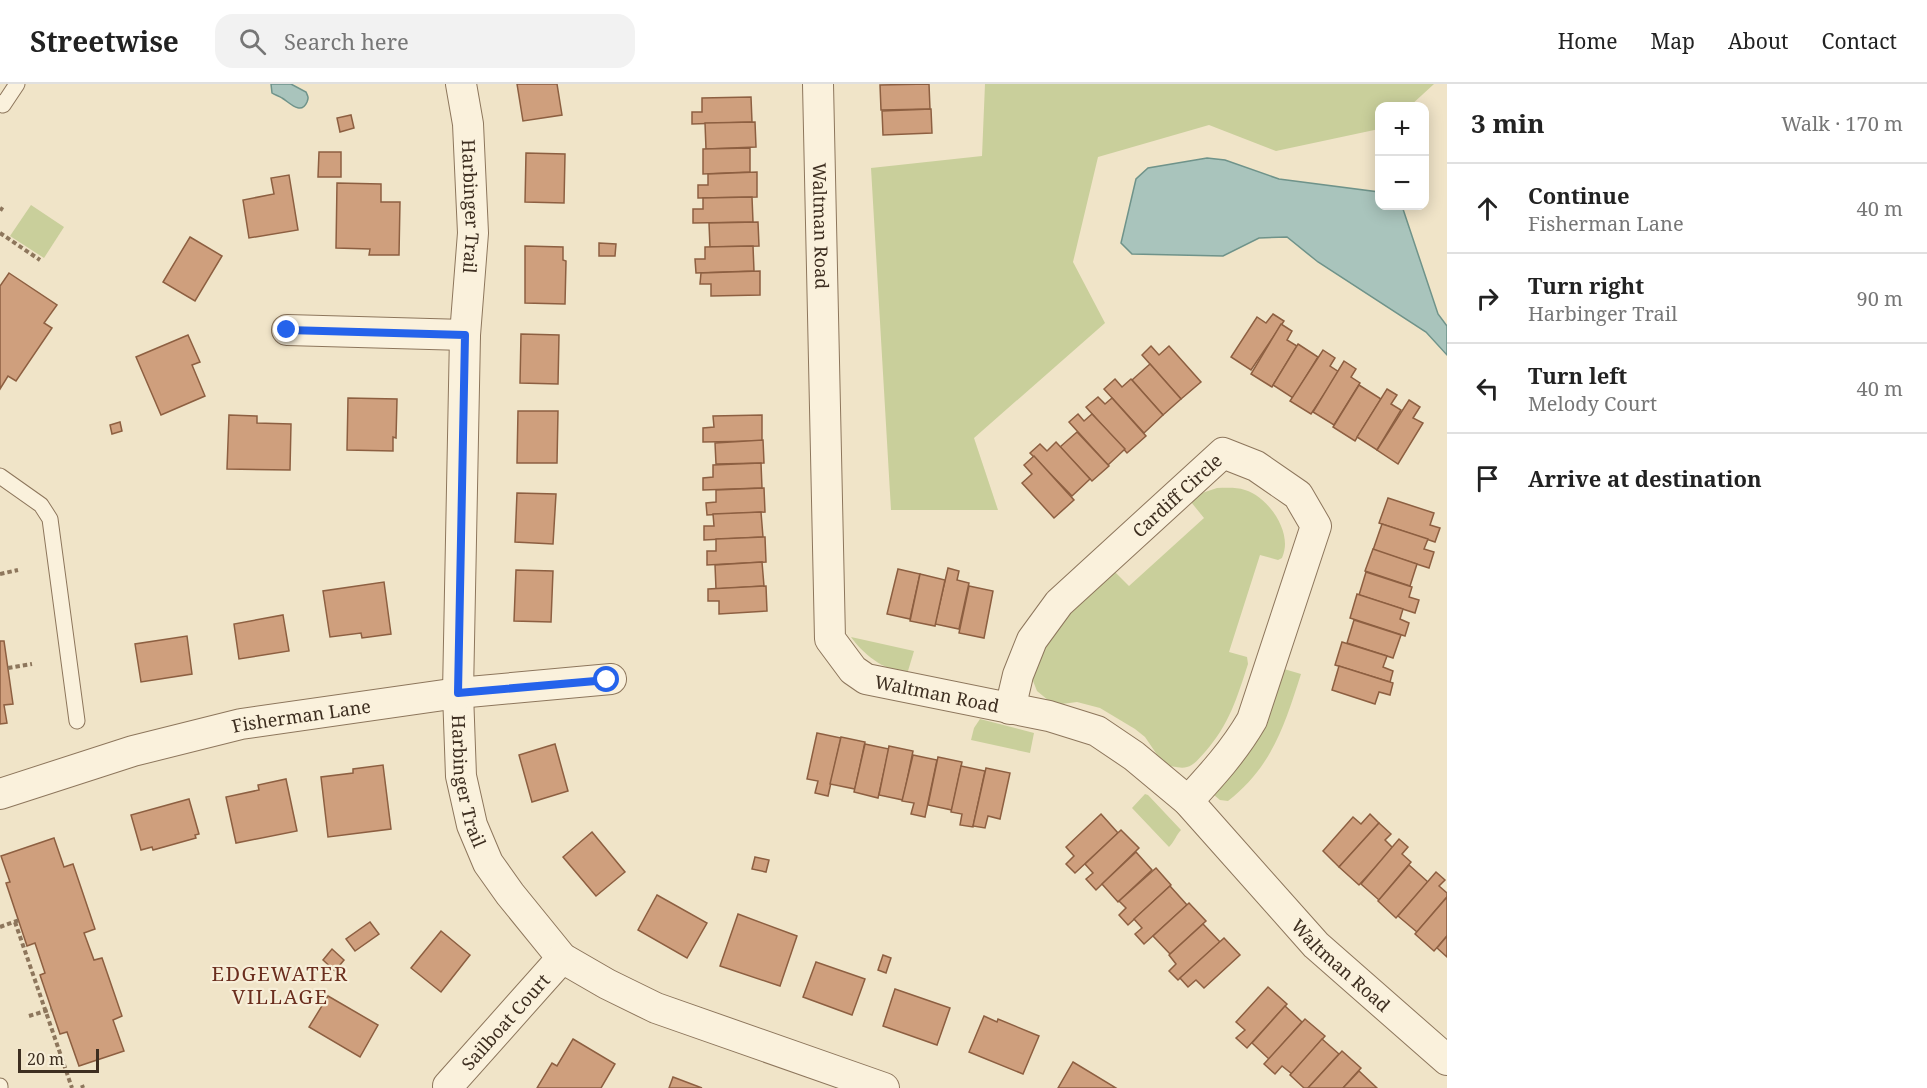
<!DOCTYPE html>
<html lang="en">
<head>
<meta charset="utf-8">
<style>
  body { margin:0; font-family:"Noto Serif",serif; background:#f2f2f2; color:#222 }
  .controls { position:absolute; right:18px; top:18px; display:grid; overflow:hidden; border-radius:12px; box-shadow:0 3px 15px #0003 }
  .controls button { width:54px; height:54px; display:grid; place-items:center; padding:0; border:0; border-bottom:2px solid #e0e0e0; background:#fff; color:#222; font:30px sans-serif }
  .scale { position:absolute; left:18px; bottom:15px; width:81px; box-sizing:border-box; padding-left:6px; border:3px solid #3d2e20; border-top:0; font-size:16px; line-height:21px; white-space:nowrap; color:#3d2e20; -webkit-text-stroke:4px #f7eed8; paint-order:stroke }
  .stop { position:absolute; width:18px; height:18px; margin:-14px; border:4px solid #2563eb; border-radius:50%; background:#fff }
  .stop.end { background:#2563eb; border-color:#fff; box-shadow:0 2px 6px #0008 }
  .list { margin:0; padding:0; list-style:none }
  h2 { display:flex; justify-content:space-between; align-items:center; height:78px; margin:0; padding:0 24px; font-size:26px }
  h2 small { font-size:20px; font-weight:400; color:#767676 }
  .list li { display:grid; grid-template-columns:39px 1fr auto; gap:18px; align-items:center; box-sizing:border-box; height:90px; padding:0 24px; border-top:2px solid #e0e0e0 }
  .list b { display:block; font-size:22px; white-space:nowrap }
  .list p { margin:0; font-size:20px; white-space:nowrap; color:#767676 }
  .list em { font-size:20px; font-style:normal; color:#767676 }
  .icon { flex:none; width:33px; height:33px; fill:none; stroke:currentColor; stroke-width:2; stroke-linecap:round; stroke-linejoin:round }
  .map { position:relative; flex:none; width:1447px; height:1004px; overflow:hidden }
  header { display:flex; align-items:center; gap:36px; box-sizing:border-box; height:84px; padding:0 30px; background:#fff; border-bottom:2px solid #e0e0e0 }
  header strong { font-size:28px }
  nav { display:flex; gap:33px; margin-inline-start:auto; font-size:21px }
  .search { width:420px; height:54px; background:#f2f2f2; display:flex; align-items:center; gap:15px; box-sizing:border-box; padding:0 21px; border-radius:18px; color:#767676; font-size:22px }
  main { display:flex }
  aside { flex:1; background:#fff }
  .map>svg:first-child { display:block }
  .green { fill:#c9cf9b }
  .water { fill:#a9c4bc; stroke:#6f938a; stroke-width:1.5 }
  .building { fill:#cf9f7d; stroke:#8d5f41; stroke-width:1.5 }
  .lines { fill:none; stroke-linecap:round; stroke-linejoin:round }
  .lane-casing { stroke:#8d765c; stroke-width:17 }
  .street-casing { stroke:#8d765c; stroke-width:32 }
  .path { stroke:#8d765c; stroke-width:4; stroke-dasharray:4.5 3; stroke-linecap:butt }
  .lane { stroke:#faf1dc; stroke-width:15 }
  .street { stroke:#faf1dc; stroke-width:30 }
  .route { stroke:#2563eb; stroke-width:8 }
  .labels { text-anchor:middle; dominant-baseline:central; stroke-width:4.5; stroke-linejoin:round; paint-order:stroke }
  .street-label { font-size:18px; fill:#3d2e20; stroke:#f7eed8 }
  .neighbourhood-label { font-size:20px; letter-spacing:1.5px; fill:#6b2e1e; stroke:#f7eed8 }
</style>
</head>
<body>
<header>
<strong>Streetwise</strong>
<div class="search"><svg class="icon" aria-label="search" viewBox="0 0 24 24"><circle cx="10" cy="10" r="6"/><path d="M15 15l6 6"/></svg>Search here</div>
<nav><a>Home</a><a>Map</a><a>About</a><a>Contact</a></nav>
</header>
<main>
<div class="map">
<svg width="1447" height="1004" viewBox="0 0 1447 1004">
  <rect width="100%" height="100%" fill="#f0e4c8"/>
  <g class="green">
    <path d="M985 0H1434L1410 22H1380L1379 45 1276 67 1209 41 1098 73 1073 178 1105 239 974 354 998 426H891L871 84 982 72Z"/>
    <path d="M31 121 64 143 44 174 10 152Z"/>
    <path d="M1217 404C1226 404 1236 403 1245 406 1265 412 1285 438 1285 460 1285 464 1284 469 1282 474L1278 476 1260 471 1229 568 1247 573 1248 580C1237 614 1229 641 1205 668 1200 673 1195 681 1187 683 1181 685 1171 682 1164 681L1145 653 1135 645 1100 624 1077 618 1054 621 1037 607 1031 592 1034 582 1063 533 1115 488 1129 502 1204 434 1191 418 1199 410Z"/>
    <path d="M851 553 914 567 908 587C887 590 862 569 851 553Z"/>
    <path d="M1284 585 1301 590C1285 640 1272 683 1228 717L1220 716 1214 711 1217 704Z"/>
    <path d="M980 635 1034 649 1030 669 971 656 974 644Z"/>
    <path d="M1145 710 1148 711 1181 746C1176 751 1175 757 1169 763L1132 724Z"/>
  </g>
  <g class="water">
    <path d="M271 0H291L306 8C308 13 309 13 307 18 301 32 289 18 282 14 279 12 275 11 272 9Z"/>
    <path d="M1207 74 1225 76 1279 95 1379 108 1380 122H1402L1438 230 1447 242V271L1426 248 1318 178 1287 153 1259 154 1223 172 1132 170 1121 159 1136 95 1148 84Z"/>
  </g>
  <g class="building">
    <path d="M517 0H557L562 31 523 37Z"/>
    <path d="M929 0 930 25 881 26 880 1Z"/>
    <path d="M751 13 752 38 692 40V28H702V14Z"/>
    <path d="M931 25 932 49 883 51 882 27Z"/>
    <path d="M351 31 354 44 340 48 337 34Z"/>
    <path d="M755 38 756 63 706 65 705 39Z"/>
    <path d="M750 64V88L703 90V65Z"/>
    <path d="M319 68H341V93H318Z"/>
    <path d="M526 69 565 70 564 119 525 118Z"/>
    <path d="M757 88V113L698 114V101H708V90Z"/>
    <path d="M289 91 298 146 249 154 243 116 274 110 271 94Z"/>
    <path d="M337 99 381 100V118H400L399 171H369L370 165 336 164Z"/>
    <path d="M752 113 753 138 693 139V125H703V114Z"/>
    <path d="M758 138 759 162 710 163 709 139Z"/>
    <path d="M190 153 222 172 195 217 163 198Z"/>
    <path d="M599 159 616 160 615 172H599Z"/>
    <path d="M525 162 563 163V176L566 177 565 220 525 219Z"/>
    <path d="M753 162 754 187 696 189 695 175H705V163Z"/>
    <path d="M760 187V211L711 212V200H700L701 189Z"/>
    <path d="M9 189 57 221 44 239 52 244 16 297 8 292 0 305V202Z"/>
    <path d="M1273 230 1284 237 1251 286 1231 273 1257 233 1266 239Z"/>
    <path d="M1281 240 1292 247 1287 256 1297 262 1272 303 1251 290Z"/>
    <path d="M521 250 559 251 558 300 520 299Z"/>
    <path d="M188 251 200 278 192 281 205 312 161 331 136 273Z"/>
    <path d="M1298 260 1318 273 1293 314 1273 301Z"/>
    <path d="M1151 262 1159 271 1169 262 1201 298 1181 315 1142 271Z"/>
    <path d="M1323 266 1335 274 1330 282 1339 288 1311 330 1290 317Z"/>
    <path d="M1344 277 1356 285 1351 293 1360 299 1334 341 1313 328Z"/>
    <path d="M1150 280 1181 315 1163 331 1132 296Z"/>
    <path d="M1115 295 1122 303 1131 295 1163 331 1144 349 1104 305Z"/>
    <path d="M1359 301 1381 315 1355 357 1333 343Z"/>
    <path d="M1387 305 1397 311 1391 320 1401 326 1377 366 1357 353Z"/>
    <path d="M1098 313 1105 320 1112 314 1146 352 1127 369 1086 323Z"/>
    <path d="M348 314 397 315 396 354 393 353V367L347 366Z"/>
    <path d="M1409 316 1420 323 1413 334 1423 339 1398 380 1377 366Z"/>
    <path d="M518 327H558L557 379H517Z"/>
    <path d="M1078 330 1084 337 1092 330 1125 365 1108 381 1069 338Z"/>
    <path d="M229 331 257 332V339L291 340 290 386 227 385Z"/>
    <path d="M762 331V357L703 358V344L714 343 713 332Z"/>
    <path d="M120 338 122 347 112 350 110 341Z"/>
    <path d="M1077 348 1109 382 1092 397 1060 363Z"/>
    <path d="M763 356 764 379 716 380 715 359Z"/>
    <path d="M1056 358 1090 395 1072 412 1030 369 1040 360 1047 367Z"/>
    <path d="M1034 372 1074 416 1054 434 1022 399 1032 390 1024 381Z"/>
    <path d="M761 379 762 404 703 406V394L713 393V381Z"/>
    <path d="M764 404 765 428 707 431 706 419 716 418V406Z"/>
    <path d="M517 409 556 410 553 460 515 458Z"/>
    <path d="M1388 414 1434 429 1430 441 1440 444 1435 458 1379 439Z"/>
    <path d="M761 428 763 453 704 456V442H714L713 430Z"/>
    <path d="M1382 440 1428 455 1424 465 1434 468 1429 484 1373 466Z"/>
    <path d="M765 453 766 478 707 481V467H716V455Z"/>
    <path d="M1373 465 1417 480 1410 502 1365 487Z"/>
    <path d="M762 478 764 502 716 505 715 481Z"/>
    <path d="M948 484 959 487 957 496 969 499 959 545 935 540Z"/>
    <path d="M898 485 920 490 910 535 887 530Z"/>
    <path d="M516 486 553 487 551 538 514 537Z"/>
    <path d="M1366 488 1412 503 1409 513 1419 516 1415 529 1359 511Z"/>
    <path d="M920 490 945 496 935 542 910 537Z"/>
    <path d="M384 498 391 550 362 554 361 549 330 553 323 507Z"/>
    <path d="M766 502 767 527 719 530V517H708V505Z"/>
    <path d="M969 502 993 507 984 554 959 549Z"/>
    <path d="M1357 510 1403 525 1400 535 1409 539 1405 552 1350 534Z"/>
    <path d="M283 531 289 567 239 575 234 540Z"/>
    <path d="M1354 536 1401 551 1393 574 1347 559Z"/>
    <path d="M187 552 192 590 141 598 135 560Z"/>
    <path d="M0 557H4L13 620 4 621 7 639 0 640Z"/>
    <path d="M1342 558 1387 572 1383 583 1393 587 1390 598 1335 581Z"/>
    <path d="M1339 582 1393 599 1390 611 1379 608 1375 620 1332 606Z"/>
    <path d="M817 649 841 654 828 712 815 709 818 697 807 695Z"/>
    <path d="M841 653 865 658 855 705 830 700Z"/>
    <path d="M555 660 568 707 532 718 519 671Z"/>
    <path d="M865 660 889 665 878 714 854 708Z"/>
    <path d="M889 662 913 667 903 716 879 711Z"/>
    <path d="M913 671 937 676 925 733 911 730 914 719 902 717Z"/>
    <path d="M938 673 962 678 952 726 928 721Z"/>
    <path d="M383 681 391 745 328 753 321 693 353 689V685Z"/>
    <path d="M961 682 985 687 973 743 960 741 962 730 951 728Z"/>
    <path d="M986 684 1010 689 1000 735 988 732 985 744 973 742Z"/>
    <path d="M286 695 297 747 236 759 226 713 259 706 258 701Z"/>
    <path d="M189 715 199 750 195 751 196 754 153 766 152 763 141 766 131 731Z"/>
    <path d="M1101 730 1118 749 1075 789 1066 780 1074 772 1066 763Z"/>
    <path d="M1370 730 1379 739 1339 783 1323 767 1353 733 1361 740Z"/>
    <path d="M1379 739 1391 750 1385 756 1393 764 1359 801 1339 783Z"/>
    <path d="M1121 746 1139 764 1096 806 1086 795 1093 789 1085 780Z"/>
    <path d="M592 748 625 788 596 812 563 773Z"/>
    <path d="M54 754 64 783 73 780 95 845 84 849 94 876 102 874 122 932 113 936 124 967 79 982 67 948 60 950 40 891 45 889 35 859 27 862 6 799 10 798 1 772Z"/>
    <path d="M1399 755 1408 763 1402 770 1411 778 1379 816 1361 800Z"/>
    <path d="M1136 768 1152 786 1118 818 1102 800Z"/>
    <path d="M755 773 769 776 766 788 752 785Z"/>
    <path d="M1409 781 1428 798 1396 834 1378 817Z"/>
    <path d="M1156 784 1171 801 1128 841 1119 831 1126 824 1119 817Z"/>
    <path d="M1436 788 1445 796 1439 802 1447 809V813L1417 848 1398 832Z"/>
    <path d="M1170 802 1187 821 1144 860 1135 850 1142 844 1134 835Z"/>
    <path d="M657 811 707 839 687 874 638 846Z"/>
    <path d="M1447 813V852L1434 867 1415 850Z"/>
    <path d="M1189 819 1206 837 1170 870 1153 852Z"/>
    <path d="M738 830 797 852 780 902 720 882Z"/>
    <path d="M370 838 379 850 355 867 346 855Z"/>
    <path d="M1203 840 1220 858 1178 896 1169 887 1176 880 1169 871Z"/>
    <path d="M441 847 470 871 441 908 411 884Z"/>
    <path d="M1447 852V873L1437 864Z"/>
    <path d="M1224 854 1240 871 1204 904 1196 896 1188 903 1180 894Z"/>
    <path d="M332 865 344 876 335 887 323 876Z"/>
    <path d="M883 871 891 874 886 889 878 886Z"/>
    <path d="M816 878 865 895 852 931 803 913Z"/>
    <path d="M1268 903 1287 920 1247 964 1236 954 1245 946 1236 938Z"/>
    <path d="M895 905 950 924 937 961 883 942Z"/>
    <path d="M328 912 378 941 360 973 309 943Z"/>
    <path d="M1285 922 1302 938 1269 975 1252 959Z"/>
    <path d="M984 932 997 938 998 935 1039 952 1023 990 969 968Z"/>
    <path d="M1305 935 1325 952 1292 990 1282 982 1275 990 1264 980Z"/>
    <path d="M573 955 615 980 601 1004H537L552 979 557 982Z"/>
    <path d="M1322 955 1339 970 1308 1004H1304L1290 991Z"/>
    <path d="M1342 967 1361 984 1343 1004H1308Z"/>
    <path d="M1073 978 1116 1004H1058Z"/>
    <path d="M1359 987 1377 1004H1343Z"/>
    <path d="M673 993 702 1004H669Z"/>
  </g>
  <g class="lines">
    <g class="lane-casing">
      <g id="lane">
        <path d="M0 19 3 21 17 0"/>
        <path d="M0 392 41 421 50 435 77 637"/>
        <path d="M0 1002V1004"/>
      </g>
    </g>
    <g class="street-casing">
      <g id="street">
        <path id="s1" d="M461 0 468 40 473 149 465 251 458 609 461 692 472 741 488 779 510 810 562 874 607 900 656 924 884 1004"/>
        <path id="s2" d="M818 0 830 555 853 586 866 595 1049 632 1097 647 1134 672 1188 717 1316 861 1447 976"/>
        <path d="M287 246 465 251"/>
        <path id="s3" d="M1010 625 1018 591 1032 556 1059 519 1223 369 1256 382 1298 411 1316 442 1252 636C1234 667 1212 691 1188 717"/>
        <path id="s4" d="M0 710 133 667 241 640 458 609 611 595"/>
        <path id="s5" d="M448 1002 562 874"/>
      </g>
    </g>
    <g class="path">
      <path d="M0 124 3 126"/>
      <path d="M0 149 40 176"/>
      <path d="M0 490 18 486"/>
      <path d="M8 584 32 580"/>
      <path d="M15 838 72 1004"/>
      <path d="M0 843 19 836"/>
      <path d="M29 932 52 925"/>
      <path d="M82 1001 83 1004"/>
    </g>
    <use href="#lane" class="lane"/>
    <use href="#street" class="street"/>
  </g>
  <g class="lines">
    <path class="route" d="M287 246 465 251 458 609 607 596"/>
  </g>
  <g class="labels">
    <g class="street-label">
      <text stroke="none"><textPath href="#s1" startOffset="123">Harbinger Trail</textPath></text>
      <text stroke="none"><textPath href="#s2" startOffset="142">Waltman Road</textPath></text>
      <text stroke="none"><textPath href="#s3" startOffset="278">Cardiff Circle</textPath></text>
      <text stroke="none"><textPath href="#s2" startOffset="682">Waltman Road</textPath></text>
      <text stroke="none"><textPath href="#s4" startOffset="312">Fisherman Lane</textPath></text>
      <text stroke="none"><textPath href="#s1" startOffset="699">Harbinger Trail</textPath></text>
      <text stroke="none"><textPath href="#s2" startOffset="1186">Waltman Road</textPath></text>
      <text stroke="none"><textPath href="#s5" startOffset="86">Sailboat Court</textPath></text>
    </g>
    <g class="neighbourhood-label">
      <text x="280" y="889">EDGEWATER<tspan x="280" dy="23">VILLAGE</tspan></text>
    </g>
  </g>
</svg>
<div class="controls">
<button>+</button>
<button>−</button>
</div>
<div class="scale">20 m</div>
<div class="stop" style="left:607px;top:596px"></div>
<div class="stop end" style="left:287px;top:246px"></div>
</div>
<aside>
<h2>3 min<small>Walk · 170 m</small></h2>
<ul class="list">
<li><svg class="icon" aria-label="ahead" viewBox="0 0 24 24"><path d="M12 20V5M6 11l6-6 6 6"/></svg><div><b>Continue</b><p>Fisherman Lane</p></div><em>40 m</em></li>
<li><svg class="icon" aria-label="right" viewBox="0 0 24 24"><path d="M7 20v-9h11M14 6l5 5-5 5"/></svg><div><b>Turn right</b><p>Harbinger Trail</p></div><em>90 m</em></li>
<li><svg class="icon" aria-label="left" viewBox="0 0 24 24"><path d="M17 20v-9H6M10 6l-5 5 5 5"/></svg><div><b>Turn left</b><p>Melody Court</p></div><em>40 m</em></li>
<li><svg class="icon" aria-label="arrive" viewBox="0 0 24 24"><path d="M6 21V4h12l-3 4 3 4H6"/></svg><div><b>Arrive at destination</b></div></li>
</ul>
</aside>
</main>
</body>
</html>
